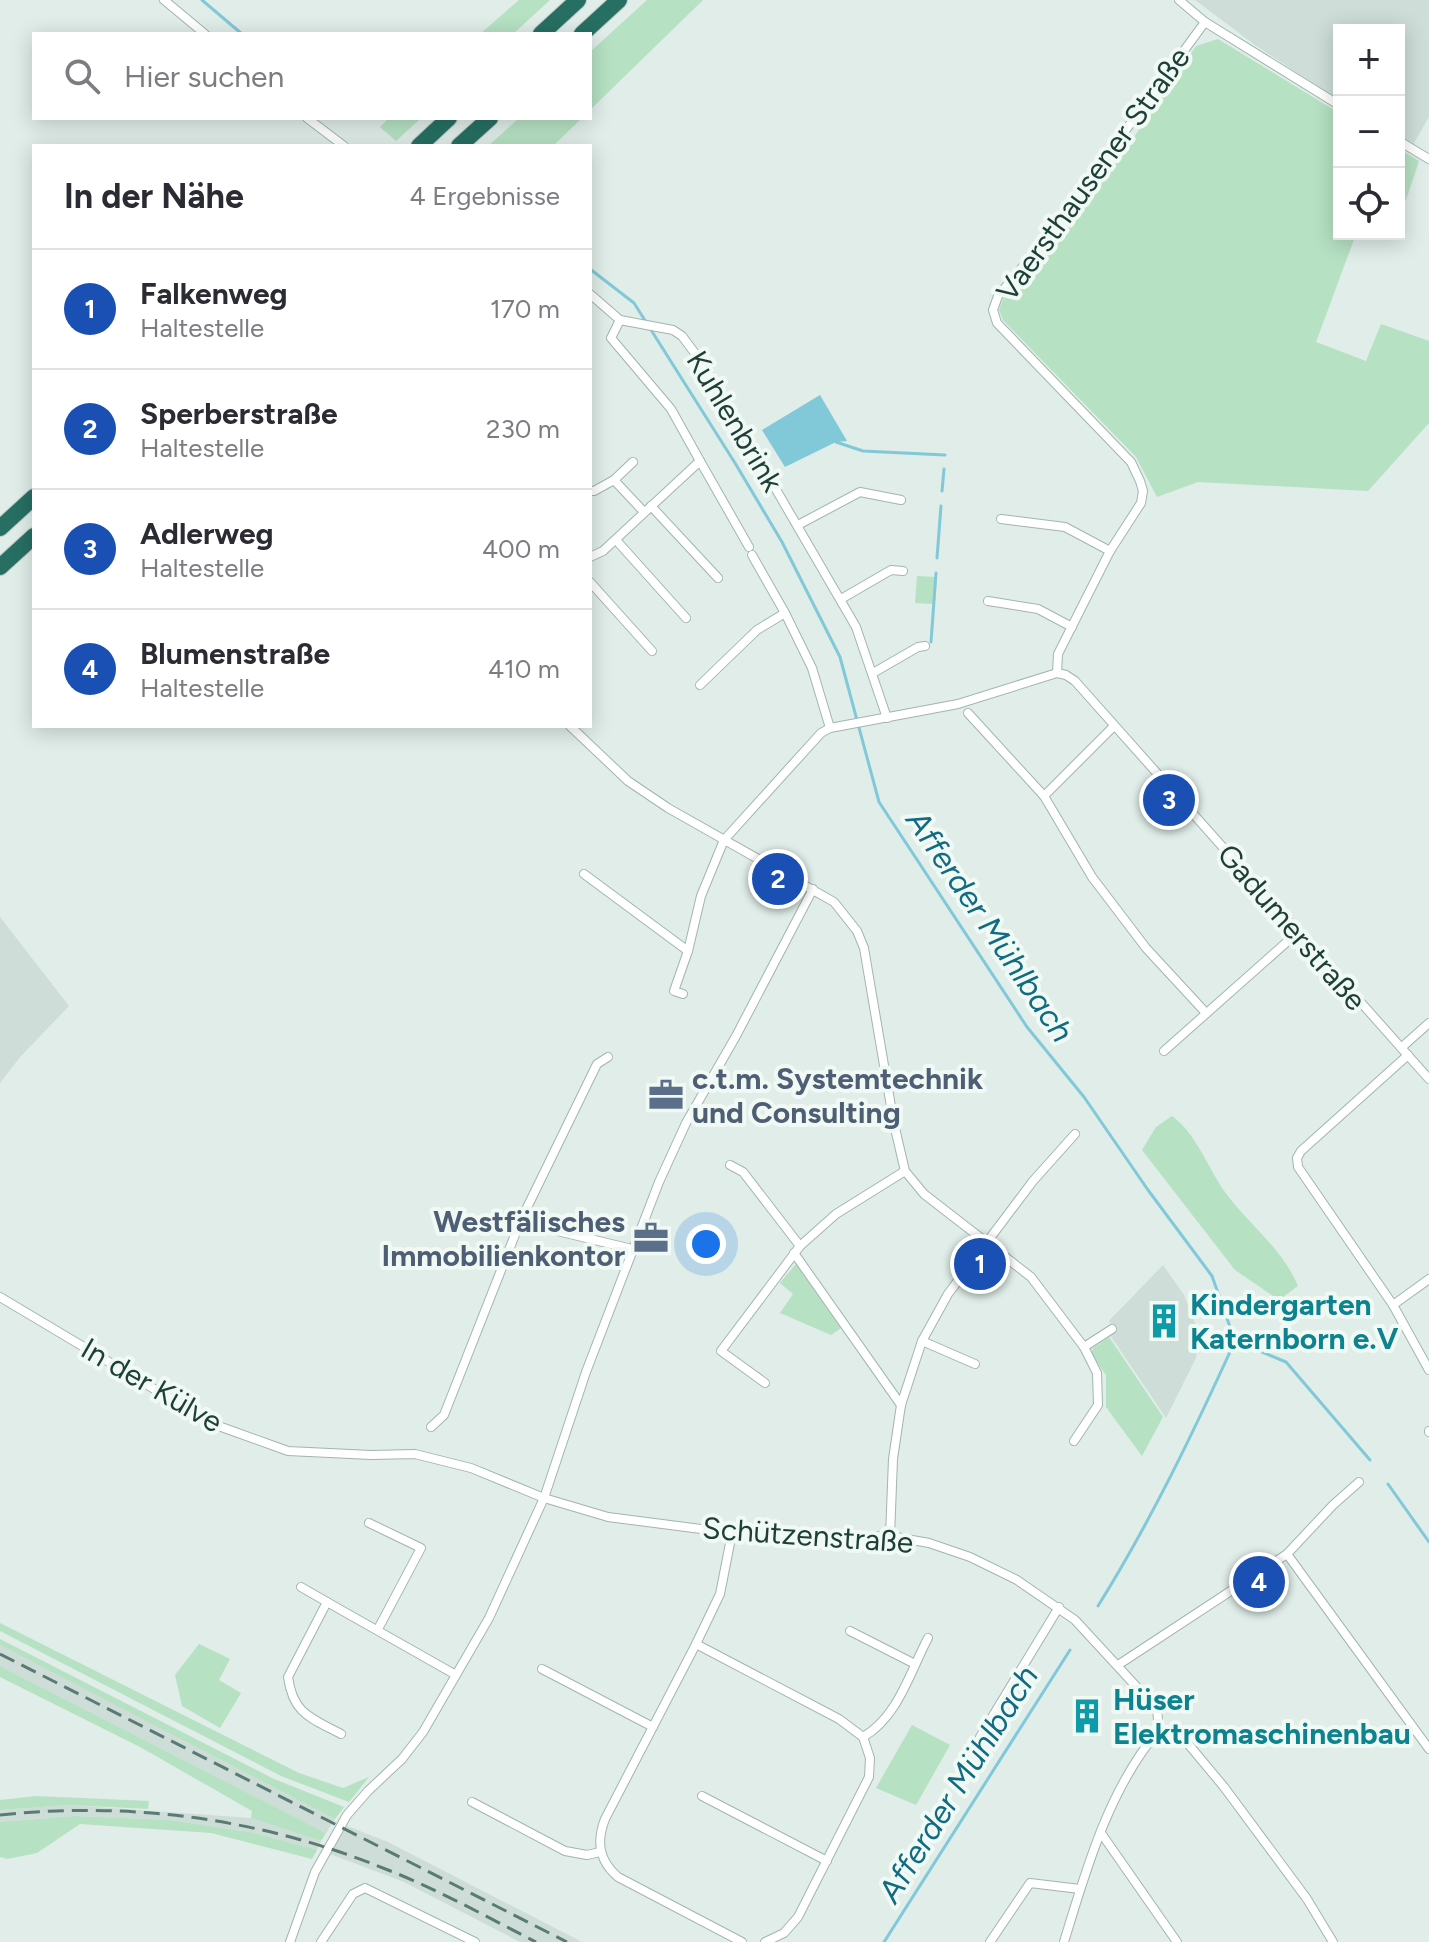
<!DOCTYPE html>
<html lang="de">
<head>
<meta charset="utf-8">
<style>
  body { margin:0; font-family:Figtree,sans-serif; background:#f2f2f3; color:#2b2b33 }
  .controls { position:absolute; right:24px; top:24px; display:grid; overflow:hidden; border-radius:0px; box-shadow:0 4px 20px #0003 }
  .controls button { width:72px; height:72px; display:grid; place-items:center; padding:0; border:0; border-bottom:2px solid #e1e1e2; background:#fff; color:#2b2b33; font:40px sans-serif }
  .you { position:absolute; left:706px; top:1244px; width:28px; height:28px; margin:-20px; border:6px solid #fff; border-radius:50%; background:#1a73e8; box-shadow:0 0 0 12px #1a73e833 }
  .badge { display:grid; place-items:center; width:52px; height:52px; border-radius:50%; background:#ea580c; color:#fff; font-size:26px; font-weight:700 }
  .pin { position:absolute; translate:-50% -50%; border:4px solid #fff; box-shadow:0 2px 8px #0006 }
  .list { margin:0; padding:0; list-style:none }
  h2 { display:flex; justify-content:space-between; align-items:center; height:104px; margin:0; padding:0 32px; font-size:34px }
  h2 small { font-size:26px; font-weight:400; color:#7c7c81 }
  .list li { display:grid; grid-template-columns:52px 1fr auto; gap:24px; align-items:center; box-sizing:border-box; height:120px; padding:0 32px; border-top:2px solid #e1e1e2 }
  .list b { display:block; font-size:30px; white-space:nowrap }
  .list p { margin:0; font-size:26px; white-space:nowrap; color:#7c7c81 }
  .list em { font-size:26px; font-style:normal; color:#7c7c81 }
  .icon { flex:none; width:44px; height:44px; fill:none; stroke:currentColor; stroke-width:2; stroke-linecap:round; stroke-linejoin:round }
  .map { position:relative; flex:none; width:1429px; height:1942px; overflow:hidden }
  .search { position:absolute; background:#fff; box-shadow:0 4px 20px #0003; left:32px; top:32px; width:560px; height:88px; display:flex; align-items:center; gap:20px; box-sizing:border-box; padding:0 28px; border-radius:0px; color:#7c7c81; font-size:30px }
  .panel { position:absolute; background:#fff; box-shadow:0 4px 20px #0003; left:32px; top:144px; width:560px; height:584px; border-radius:0px }
  .map>svg:first-child { display:block }
  .built { fill:#ceddd7 }
  .green { fill:#b6e1c3 }
  .water { fill:#81c8d9 }
  .lines { fill:none; stroke-linecap:round; stroke-linejoin:round }
  .stream { stroke:#81c8d9; stroke-width:3 }
  .minor-casing { stroke:#a2b5b0; stroke-width:10 }
  .motorway-casing { stroke:#c0c9c7; stroke-width:18 }
  .minor { stroke:#fff; stroke-width:8 }
  .motorway { stroke:#276f63; stroke-width:16 }
  .rail { stroke:#597b73; stroke-width:3; stroke-dasharray:16 8; stroke-linecap:butt }
  .labels { text-anchor:middle; dominant-baseline:central; stroke-width:8; stroke-linejoin:round; paint-order:stroke }
  .street-label { font-size:30px; fill:#1e3f38; stroke:#f1f9f5 }
  .service-label { font-size:30px; font-weight:bold; fill:#4e5e75; stroke:#f1f9f5; text-anchor:start }
  .culture-label { font-size:30px; font-weight:bold; fill:#0d838f; stroke:#f1f9f5; text-anchor:start }
  .water-label { font-size:32px; font-style:italic; fill:#116b83; stroke:#f1f9f5 }
</style>
</head>
<body>
<div class="map">
<svg width="1429" height="1942" viewBox="0 0 1429 1942">
  <rect width="100%" height="100%" fill="#e0ede8"/>
  <g class="built">
    <path d="M1195 0H1429V117L1411 148 1399 141V30H1339V101L1255 45Z"/>
    <path d="M0 917 69 1006 20 1057 0 1083Z"/>
    <path d="M1163 1265 1184 1295 1199 1333 1196 1358 1166 1418 1110 1335 1115 1330 1109 1321Z"/>
    <path d="M0 1645 121 1707 335 1819 326 1833 0 1666Z"/>
    <path d="M69 1805 251 1818 321 1841 317 1850 250 1832 170 1820 74 1816 0 1822V1810Z"/>
    <path d="M347 1826 388 1842 582 1942H520L404 1882 330 1854Z"/>
  </g>
  <g class="green">
    <path d="M519 0H550L513 34H480Z"/>
    <path d="M647 0H703L590 110V52Z"/>
    <path d="M1218 39 1339 113V234H1356L1316 342 1366 361 1381 324 1429 341V423L1368 491 1198 482 1157 497 1136 457 1003 320 999 310 1003 299C1072 218 1140 136 1196 46Z"/>
    <path d="M389 118H421L396 141 380 127Z"/>
    <path d="M519 118H582L553 146H488Z"/>
    <path d="M1399 149 1419 161 1406 200 1399 197Z"/>
    <path d="M917 576 936 577 934 604 915 603Z"/>
    <path d="M1172 1116C1196 1133 1208 1168 1225 1192 1249 1225 1282 1248 1298 1286L1279 1300 1235 1270 1142 1150 1156 1127Z"/>
    <path d="M796 1264 841 1328 831 1335 780 1313 793 1294 780 1283Z"/>
    <path d="M1109 1337 1163 1417 1142 1456 1106 1407V1375L1091 1354 1093 1348Z"/>
    <path d="M0 1623 299 1773 343 1788 369 1777 349 1802 281 1776 0 1631Z"/>
    <path d="M0 1639 272 1778 344 1807 335 1819 0 1645Z"/>
    <path d="M199 1644 230 1659 219 1680 241 1693 220 1728 182 1706 175 1675Z"/>
    <path d="M0 1666 326 1833 321 1841 251 1818 252 1811 140 1747 0 1677Z"/>
    <path d="M912 1725 950 1745 916 1805 876 1788Z"/>
    <path d="M36 1796 149 1801 148 1809 69 1805 0 1810V1800Z"/>
    <path d="M74 1816 170 1820 250 1832 317 1850 312 1859 211 1833 80 1824 37 1853 7 1859 0 1857V1822Z"/>
  </g>
  <path class="water" d="M820 395 847 441 836 442 785 467 762 430Z"/>
  <g class="lines">
    <g class="stream">
      <path d="M202 0 242 34"/>
      <path d="M590 269 634 303 735 463 782 542 840 657 879 802 1027 1027 1084 1097 1148 1190 1212 1276 1235 1341C1194 1431 1151 1521 1098 1606"/>
      <path d="M836 442 863 451 945 455"/>
      <path d="M942 491 944 469"/>
      <path d="M937 558 941 506"/>
      <path d="M931 642 936 573"/>
      <path d="M1235 1341 1286 1362 1370 1460"/>
      <path d="M1388 1484 1429 1542"/>
      <path d="M884 1942 1070 1650"/>
    </g>
    <g class="minor-casing">
      <g id="minor">
        <path d="M164 0 205 34"/>
        <path d="M1179 0 1205 22 1339 105"/>
        <path d="M307 118 344 146"/>
        <path d="M1399 141 1429 159"/>
        <path d="M590 294 620 320 673 330 682 336 703 364 856 627 887 718"/>
        <path d="M700 461 749 547"/>
        <path d="M614 480 633 462"/>
        <path d="M590 491H594L614 480 644 512"/>
        <path d="M651 506 718 578"/>
        <path d="M1001 519 1065 527 1110 551"/>
        <path d="M798 525 860 492 901 500"/>
        <path d="M616 540 686 618"/>
        <path d="M752 555 785 613"/>
        <path d="M590 557 603 551 700 461 671 409 611 338 620 320"/>
        <path d="M590 582 652 651"/>
        <path d="M841 599 891 570 903 571"/>
        <path d="M988 601 1038 609 1072 627"/>
        <path d="M873 673 918 647 925 646"/>
        <path d="M1057 673 1058 654 1110 551 1141 503 1143 491 1140 481 1131 462 997 323 993 310 998 296 1042 244 1205 22"/>
        <path d="M1057 673 1066 675 1075 681 1429 1079"/>
        <path d="M700 685 757 630 785 613 812 668 830 728"/>
        <path d="M968 713 1044 796"/>
        <path d="M570 726 628 781 668 808 834 902 857 931 864 948 894 1124 905 1171 924 1194 1031 1277 1084 1347 1097 1373 1098 1405 1074 1441"/>
        <path d="M1114 726 1044 796 1092 877 1146 948 1206 1013"/>
        <path d="M584 874 688 951"/>
        <path d="M683 994 674 991 688 951 701 896 724 840 821 733 830 728 958 704 1057 673"/>
        <path d="M1401 1048 1429 1023"/>
        <path d="M1164 1051 1297 933"/>
        <path d="M1408 1055 1301 1151 1297 1158 1298 1167 1393 1305 1429 1370"/>
        <path d="M730 1165 743 1172 800 1246"/>
        <path d="M520 1222 597 1064 608 1057"/>
        <path d="M794 1253 901 1405"/>
        <path d="M0 1297 213 1424 288 1451 371 1455 415 1454 471 1468 544 1498 608 1517 732 1533 846 1537 890 1536 929 1543 970 1557 1017 1580 1075 1620 1157 1709 1159 1730"/>
        <path d="M1393 1305 1429 1279"/>
        <path d="M922 1341 975 1364"/>
        <path d="M1084 1347 1112 1329"/>
        <path d="M765 1383 721 1351 800 1246 836 1214 905 1171"/>
        <path d="M431 1427 444 1415 520 1222 632 1249"/>
        <path d="M1429 1432V1431"/>
        <path d="M369 1523 421 1548 378 1629"/>
        <path d="M732 1533 720 1594 696 1644 605 1819C596 1842 599 1861 618 1877L742 1942"/>
        <path d="M890 1536 893 1459 901 1405 922 1341 948 1294 1033 1181 1075 1134"/>
        <path d="M1287 1554 1429 1749"/>
        <path d="M301 1587 327 1602"/>
        <path d="M850 1631 915 1664"/>
        <path d="M696 1644 839 1719 863 1737"/>
        <path d="M1118 1665 1287 1554 1333 1505 1359 1482"/>
        <path d="M542 1669 653 1727"/>
        <path d="M1159 1730 1184 1739 1224 1787 1307 1899 1333 1942"/>
        <path d="M341 1734C311 1718 293 1714 288 1677L327 1602 456 1675"/>
        <path d="M980 1737 1059 1607"/>
        <path d="M702 1796 827 1861"/>
        <path d="M472 1802 565 1851 587 1855 600 1852"/>
        <path d="M1101 1833 1177 1942"/>
        <path d="M290 1942 315 1872 347 1815 368 1791 402 1759 423 1732 489 1618 544 1498 586 1372 659 1182 686 1123 736 1036 813 889"/>
        <path d="M321 1942 353 1894 365 1888 475 1942"/>
        <path d="M765 1942 784 1933 798 1917 869 1777 870 1758 863 1737C898 1717 910 1672 928 1638"/>
        <path d="M990 1942 1030 1883 1080 1889"/>
        <path d="M1064 1942C1086 1870 1109 1788 1159 1730"/>
      </g>
    </g>
    <g class="motorway-casing">
      <g id="motorway">
        <path d="M541 34 578 0"/>
        <path d="M582 34 619 0"/>
        <path d="M419 146 449 118"/>
        <path d="M459 146 490 118"/>
        <path d="M0 528 34 497"/>
        <path d="M0 567 34 536"/>
      </g>
    </g>
    <use href="#minor" class="minor"/>
    <use href="#motorway" class="motorway"/>
    <g class="rail">
      <path d="M0 1654 567 1942"/>
      <path d="M0 1815C133 1801 264 1819 388 1870 439 1890 487 1917 536 1942"/>
    </g>
  </g>
  <defs>
    <g id="office-bare" transform="scale(2.76)"><path d="M-6-3h4V-5.5h4V-3h4V5H-6ZM-1-4.5V-3h2v-1.5ZM-6 0V1H6V0Z" fill="#5c6f8a" stroke="#f1f9f5" stroke-width="2.5" paint-order="stroke"/></g>
    <g id="building-bare" transform="scale(2.76)"><path d="M-4-6H4V6H1V3H-1V6H-4ZM-2.5-4.3h1.7v1.8h-1.7ZM.8-4.3h1.7v1.8H.8ZM-2.5-1h1.7V.8h-1.7ZM.8-1h1.7V.8H.8Z" fill="#0f9aa8" stroke="#f1f9f5" stroke-width="2.5" paint-order="stroke"/></g>
  </defs>
  <g fill-rule="evenodd">
    <use href="#office-bare" x="666" y="1095"/>
    <use href="#office-bare" x="651" y="1238"/>
    <use href="#building-bare" x="1164" y="1321"/>
    <use href="#building-bare" x="1087" y="1716"/>
  </g>
  <g class="labels">
    <g class="street-label">
      <text transform="translate(1093 174) rotate(-54)">Vaersthausener Straße</text>
      <text transform="translate(735 421) rotate(59)">Kuhlenbrink</text>
      <text transform="translate(1292 927) rotate(49)">Gadumerstraße</text>
      <text transform="translate(152 1385) rotate(30)">In der Külve</text>
      <text transform="translate(808 1535) rotate(4)">Schützenstraße</text>
    </g>
    <g class="service-label">
      <text x="692" y="1078">c.t.m. Systemtechnik<tspan x="692" dy="34">und Consulting</tspan></text>
      <text x="625" y="1221" text-anchor="end">Westfälisches<tspan x="625" dy="34">Immobilienkontor</tspan></text>
    </g>
    <g class="culture-label">
      <text x="1190" y="1304">Kindergarten<tspan x="1190" dy="34">Katernborn e.V</tspan></text>
      <text x="1113" y="1699">Hüser<tspan x="1113" dy="34">Elektromaschinenbau</tspan></text>
    </g>
    <g class="water-label">
      <text transform="translate(990 926) rotate(56)">Afferder Mühlbach</text>
      <text transform="translate(958 1784) rotate(-58)">Afferder Mühlbach</text>
    </g>
  </g>
</svg>
<div class="controls">
<button>+</button>
<button>−</button>
<button><svg class="icon" aria-label="locate" viewBox="0 0 24 24"><circle cx="12" cy="12" r="6"/><path d="M12 2v4M12 18v4M2 12h4M18 12h4"/></svg></button>
</div>
<div class="you"></div>
<div class="pin badge" style="left:980px;top:1264px;background:#1a4fb4">1</div>
<div class="pin badge" style="left:778px;top:879px;background:#1a4fb4">2</div>
<div class="pin badge" style="left:1169px;top:800px;background:#1a4fb4">3</div>
<div class="pin badge" style="left:1259px;top:1582px;background:#1a4fb4">4</div>
<div class="search"><svg class="icon" aria-label="search" viewBox="0 0 24 24"><circle cx="10" cy="10" r="6"/><path d="M15 15l6 6"/></svg>Hier suchen</div>
<section class="panel">
<h2>In der Nähe<small>4 Ergebnisse</small></h2>
<ul class="list">
<li><span class="badge" style="background:#1a4fb4">1</span><div><b>Falkenweg</b><p>Haltestelle</p></div><em>170 m</em></li>
<li><span class="badge" style="background:#1a4fb4">2</span><div><b>Sperberstraße</b><p>Haltestelle</p></div><em>230 m</em></li>
<li><span class="badge" style="background:#1a4fb4">3</span><div><b>Adlerweg</b><p>Haltestelle</p></div><em>400 m</em></li>
<li><span class="badge" style="background:#1a4fb4">4</span><div><b>Blumenstraße</b><p>Haltestelle</p></div><em>410 m</em></li>
</ul>
</section>
</div>
</body>
</html>
